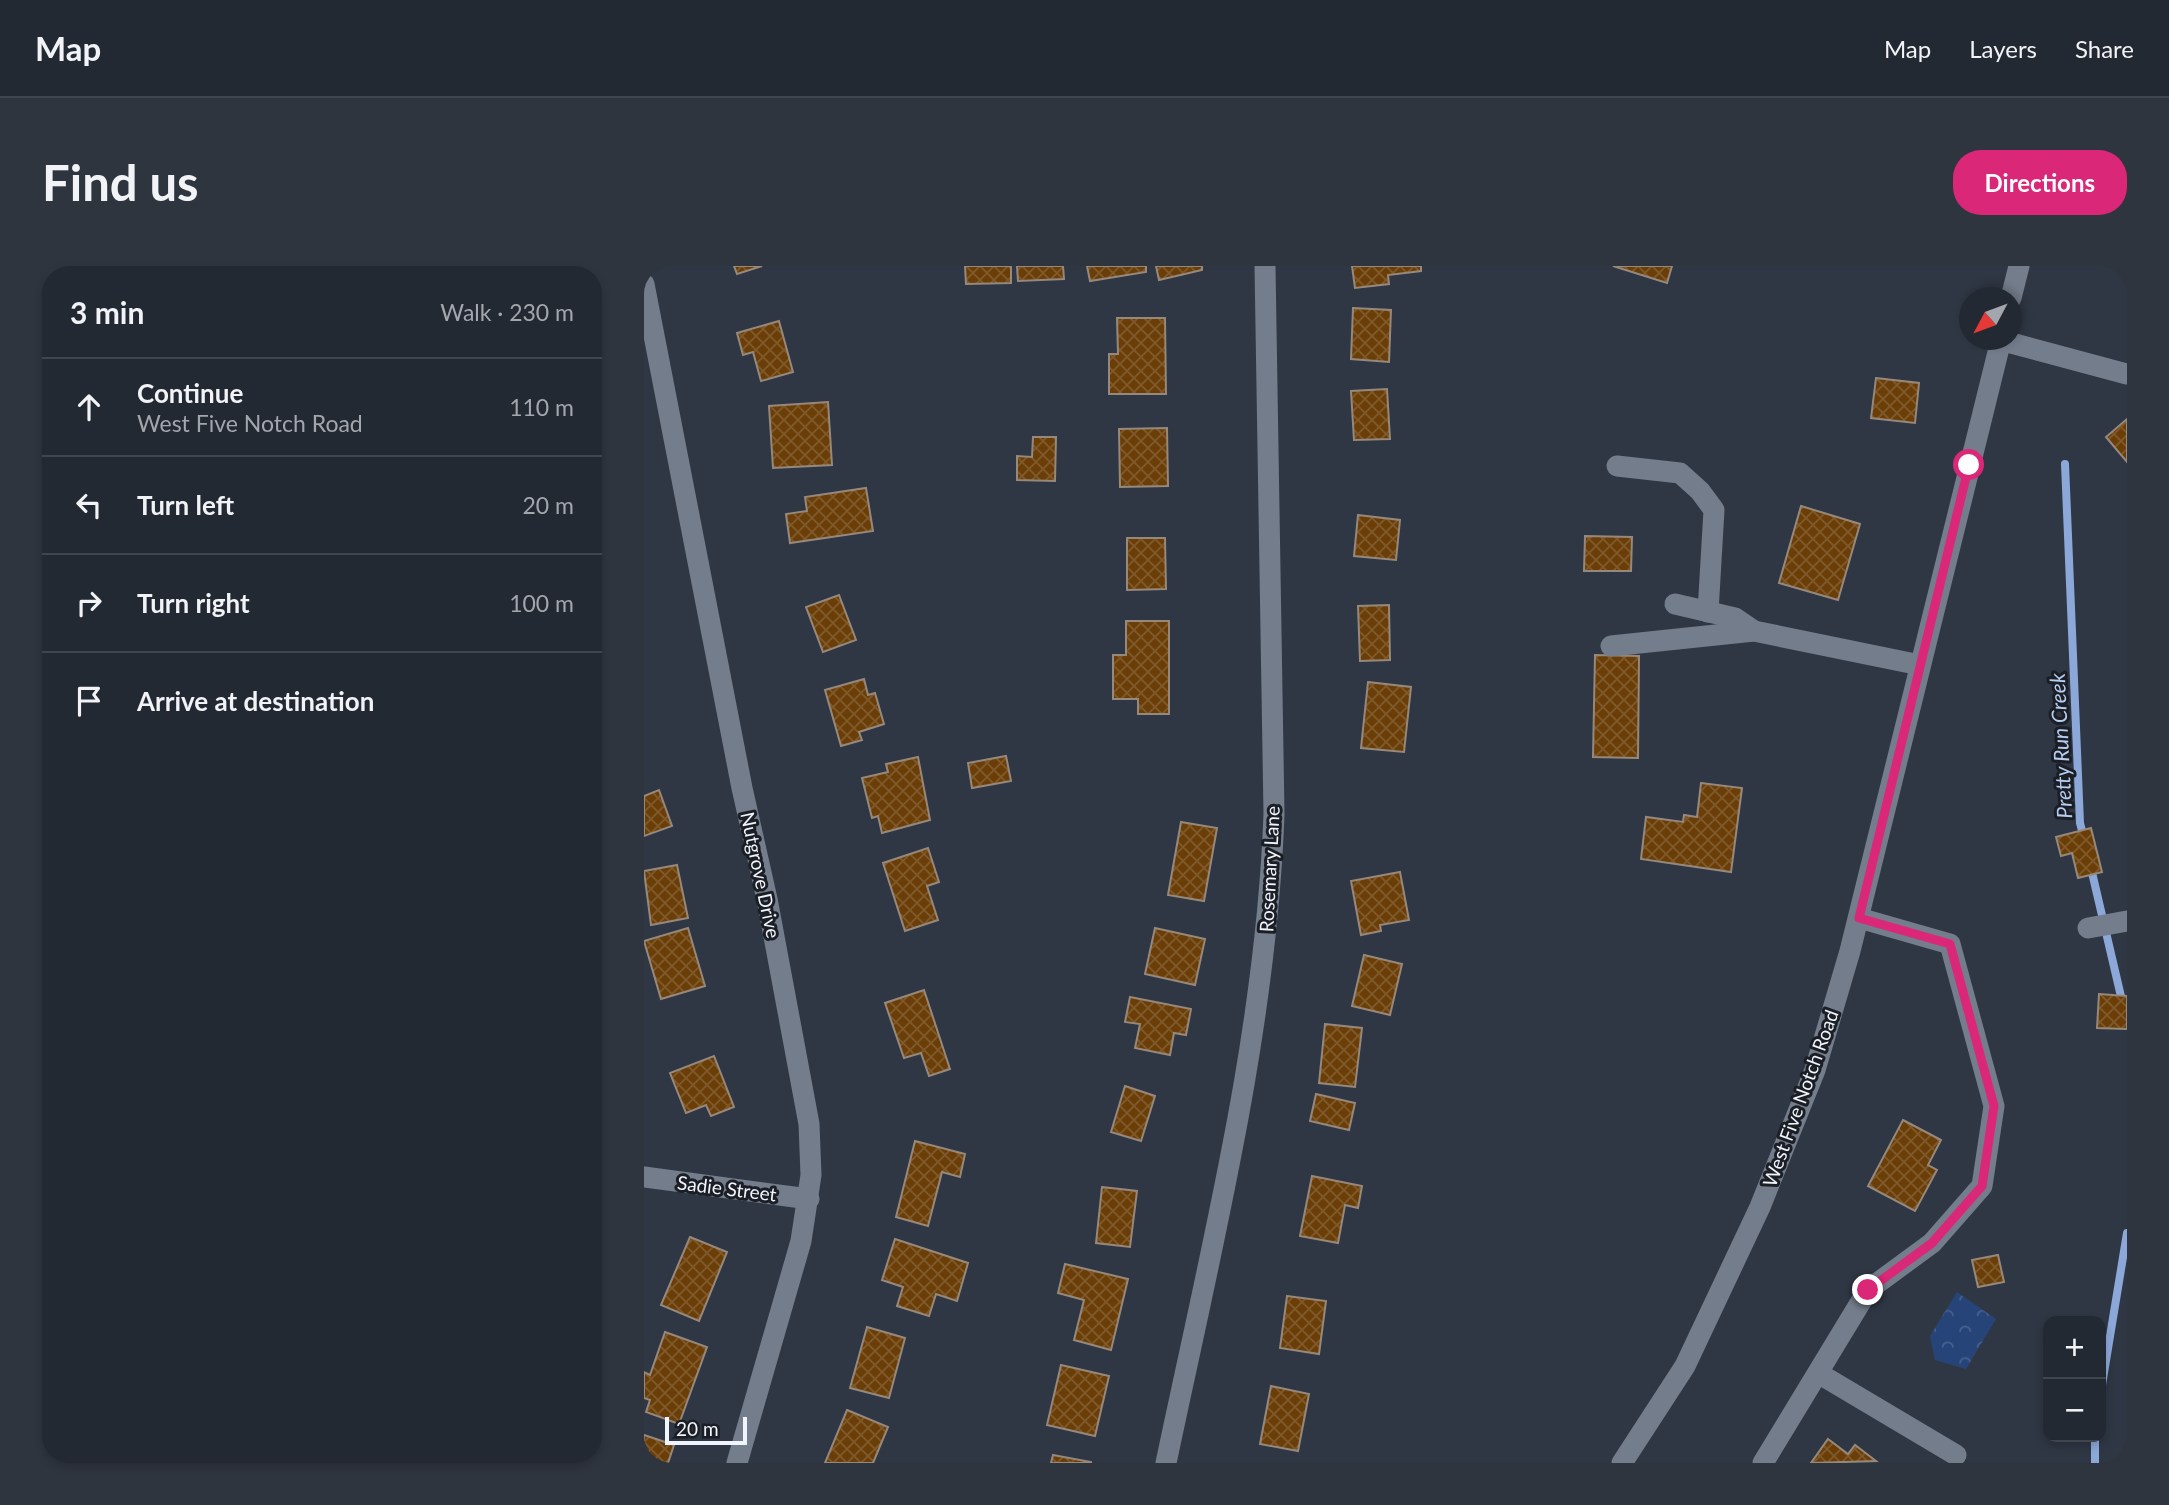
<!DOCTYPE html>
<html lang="en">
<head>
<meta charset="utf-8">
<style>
  body { margin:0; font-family:Lato,sans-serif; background:#2f353f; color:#f1f3f6 }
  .controls { position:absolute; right:21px; bottom:21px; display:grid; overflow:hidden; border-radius:14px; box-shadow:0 4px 10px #0003 }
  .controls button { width:63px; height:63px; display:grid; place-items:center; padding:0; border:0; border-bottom:2px solid #40454e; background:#232933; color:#f1f3f6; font:35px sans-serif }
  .compass { position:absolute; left:1315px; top:21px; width:63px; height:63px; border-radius:50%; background:#232933; box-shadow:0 4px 10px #0003; rotate:229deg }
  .scale { position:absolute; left:21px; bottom:18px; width:82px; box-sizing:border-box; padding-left:7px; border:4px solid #eff4fd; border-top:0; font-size:19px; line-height:24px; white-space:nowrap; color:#eff4fd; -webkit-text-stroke:5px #1b1e24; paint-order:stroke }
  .stop { position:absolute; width:21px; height:21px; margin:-16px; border:5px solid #db2777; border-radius:50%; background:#fff }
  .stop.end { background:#db2777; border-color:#fff; box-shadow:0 2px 7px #0008 }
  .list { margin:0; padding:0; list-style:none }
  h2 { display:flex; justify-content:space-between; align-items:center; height:91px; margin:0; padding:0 28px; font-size:30px }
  h2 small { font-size:23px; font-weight:400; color:#a3a6ac }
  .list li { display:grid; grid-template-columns:46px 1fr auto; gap:21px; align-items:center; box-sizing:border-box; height:98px; padding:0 28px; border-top:2px solid #40454e }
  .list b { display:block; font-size:26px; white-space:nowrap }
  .list p { margin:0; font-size:23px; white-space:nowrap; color:#a3a6ac }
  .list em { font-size:23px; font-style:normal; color:#a3a6ac }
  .icon { flex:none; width:38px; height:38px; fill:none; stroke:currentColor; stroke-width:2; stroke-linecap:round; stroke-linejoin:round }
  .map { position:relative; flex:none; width:1483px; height:1197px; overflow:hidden; border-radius:28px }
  header { display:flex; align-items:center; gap:42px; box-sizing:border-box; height:98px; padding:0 35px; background:#232933; border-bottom:2px solid #40454e }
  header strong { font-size:33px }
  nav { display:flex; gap:38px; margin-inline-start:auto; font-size:24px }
  .intro { display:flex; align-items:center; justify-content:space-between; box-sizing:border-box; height:168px; padding:0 42px }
  h1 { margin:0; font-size:49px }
  .button { padding:18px 32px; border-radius:28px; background:#db2777; color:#fff; font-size:24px; font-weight:700 }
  main { display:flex; gap:42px; padding:0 42px }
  aside { flex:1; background:#232933; border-radius:28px; box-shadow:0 4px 10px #0003 }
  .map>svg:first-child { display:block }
  .park { fill:url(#park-crowns) }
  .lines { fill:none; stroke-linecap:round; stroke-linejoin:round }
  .stream { stroke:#8ca8d9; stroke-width:8 }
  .building { fill:url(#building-cross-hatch); stroke:#96887b; stroke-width:2 }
  .minor { stroke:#747d8c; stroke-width:21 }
  .route { stroke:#db2777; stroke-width:9 }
  .labels { text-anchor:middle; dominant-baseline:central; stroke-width:6; stroke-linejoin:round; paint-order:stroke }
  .street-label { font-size:19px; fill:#eff4fd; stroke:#1b1e24 }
  .water-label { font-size:21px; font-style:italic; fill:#b6ccf0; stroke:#1b1e24 }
</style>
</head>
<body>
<header>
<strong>Map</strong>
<nav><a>Map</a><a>Layers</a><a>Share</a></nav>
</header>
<div class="intro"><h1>Find us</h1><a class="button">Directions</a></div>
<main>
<aside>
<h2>3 min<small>Walk · 230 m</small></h2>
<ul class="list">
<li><svg class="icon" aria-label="ahead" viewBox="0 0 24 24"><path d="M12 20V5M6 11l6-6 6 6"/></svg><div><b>Continue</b><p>West Five Notch Road</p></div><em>110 m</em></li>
<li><svg class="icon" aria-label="left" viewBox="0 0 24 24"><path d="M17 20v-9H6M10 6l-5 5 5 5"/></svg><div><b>Turn left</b></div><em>20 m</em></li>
<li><svg class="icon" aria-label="right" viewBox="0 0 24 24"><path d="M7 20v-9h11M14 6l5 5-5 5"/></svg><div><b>Turn right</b></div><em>100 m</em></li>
<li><svg class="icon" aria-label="arrive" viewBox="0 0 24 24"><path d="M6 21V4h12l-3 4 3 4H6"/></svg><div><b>Arrive at destination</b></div></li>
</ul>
</aside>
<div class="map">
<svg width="1483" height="1197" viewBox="0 0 1483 1197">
  <defs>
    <pattern id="park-crowns" width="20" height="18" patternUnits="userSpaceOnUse" patternTransform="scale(1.75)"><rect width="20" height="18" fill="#274479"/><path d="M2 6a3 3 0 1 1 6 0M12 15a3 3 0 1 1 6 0" fill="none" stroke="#47608d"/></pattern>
    <pattern id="building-cross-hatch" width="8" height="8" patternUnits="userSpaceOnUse" patternTransform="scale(1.75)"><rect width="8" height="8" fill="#6b3e07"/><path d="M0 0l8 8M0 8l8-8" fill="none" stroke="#805a2c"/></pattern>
  </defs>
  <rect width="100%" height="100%" fill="#2f3744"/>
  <path class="park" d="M1313 1026 1352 1053 1322 1103 1291 1094 1286 1070Z"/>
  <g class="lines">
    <g class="stream">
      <path d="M1421 198 1436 557 1440 572"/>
      <path d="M1446 598 1479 739"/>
      <path d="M1457 1125 1483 967"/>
      <path d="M1451 1197V1171"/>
    </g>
  </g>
  <g class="building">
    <path d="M90 0H118L93 8Z"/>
    <path d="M321 0H367V17L322 18Z"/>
    <path d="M373 0H419L420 13 374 15Z"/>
    <path d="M443 0H502V6L446 15Z"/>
    <path d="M512 0H558V4L515 14Z"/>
    <path d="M708 0H777V5L744 9 745 18 711 22Z"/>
    <path d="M969 0H1028L1023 17Z"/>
    <path d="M709 42 747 44 745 96 707 93Z"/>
    <path d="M473 52H521L522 128H465V88H474Z"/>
    <path d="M135 55 149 106 117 115 109 86 99 89 93 67Z"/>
    <path d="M1232 112 1275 117 1271 157 1227 152Z"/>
    <path d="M743 123 746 173 710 174 707 125Z"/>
    <path d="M184 136 188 199 129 202 125 140Z"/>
    <path d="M1483 153V196L1462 171Z"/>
    <path d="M523 162 524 220 476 221 475 163Z"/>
    <path d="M389 171H412L411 215 373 214V190L388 191Z"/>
    <path d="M222 222 229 265 146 277 142 248 163 245 161 231Z"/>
    <path d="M1157 240 1216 258 1194 334 1135 317Z"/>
    <path d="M714 249 756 254 752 294 710 290Z"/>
    <path d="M941 270 988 271 987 305H940Z"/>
    <path d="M483 272H521L522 323 483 324Z"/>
    <path d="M195 329 212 374 179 386 162 341Z"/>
    <path d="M745 339 746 394 716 395 714 340Z"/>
    <path d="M482 355H525V448H494V433H469V389H482Z"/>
    <path d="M951 389 995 390 994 492 949 491Z"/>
    <path d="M220 413 224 429 231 427 240 458 215 466 218 474 197 480 181 424Z"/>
    <path d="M724 416 767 421 760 486 717 482Z"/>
    <path d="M362 490 367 515 328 522 324 497Z"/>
    <path d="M274 491 286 554 238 567 234 550 228 552 218 512 244 506 242 498Z"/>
    <path d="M1057 517 1098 522 1087 606 997 593 1002 551 1039 556 1040 549 1053 551Z"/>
    <path d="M15 524 28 560 0 570V530Z"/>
    <path d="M537 556 573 562 560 635 524 629Z"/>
    <path d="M1447 562 1458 606 1434 612 1428 587 1417 590 1412 571Z"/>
    <path d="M284 582 295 616 283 620 294 654 261 665 239 597Z"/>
    <path d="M33 599 44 652 7 659 0 605Z"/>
    <path d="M756 606 765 654 736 659 737 665 717 669 707 615Z"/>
    <path d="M44 662 61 720 17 733 0 675Z"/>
    <path d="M511 662 561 673 551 719 501 708Z"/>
    <path d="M720 689 758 698 746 749 708 740Z"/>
    <path d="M280 724 306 803 285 810 277 787 260 792 241 737Z"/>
    <path d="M1455 728 1483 730V763L1453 762Z"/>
    <path d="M486 731 547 743 542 769 530 767 526 789 491 782 496 758 481 756Z"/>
    <path d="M681 758 718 762 711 821 675 817Z"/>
    <path d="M70 790 90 841 67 850 62 839 42 847 26 807Z"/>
    <path d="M481 820 511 830 497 875 467 866Z"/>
    <path d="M672 828 711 837 705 864 666 855Z"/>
    <path d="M1259 854 1297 874 1284 899 1293 904 1271 945 1224 920Z"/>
    <path d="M271 875 321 888 316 911 298 906 284 960 252 951Z"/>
    <path d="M668 910 718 920 714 942 701 939 694 977 656 970Z"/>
    <path d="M458 921 493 925 486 981 452 977Z"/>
    <path d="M46 971 83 986 55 1055 17 1039Z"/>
    <path d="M251 973 324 997 313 1035 292 1028 285 1050 253 1040 259 1021 238 1014Z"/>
    <path d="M1354 989 1360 1016 1334 1021 1328 994Z"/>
    <path d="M421 998 484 1013 467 1084 430 1074 440 1034 414 1027Z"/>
    <path d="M643 1030 682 1035 675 1088 636 1082Z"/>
    <path d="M223 1061 261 1072 245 1132 206 1122Z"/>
    <path d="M21 1066 63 1081 35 1158 2 1146 6 1134 0 1132V1106L6 1109Z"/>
    <path d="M417 1099 465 1110 451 1170 403 1159Z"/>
    <path d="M627 1120 665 1128 654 1185 616 1178Z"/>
    <path d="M203 1144 244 1161 229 1197H181Z"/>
    <path d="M0 1169 30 1179 24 1197H0Z"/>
    <path d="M1184 1173 1204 1188 1211 1179 1232 1195 1167 1197Z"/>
    <path d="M409 1189 447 1196V1197H407Z"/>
  </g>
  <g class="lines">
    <g class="minor">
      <path d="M0 18 98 522 123 633 165 858 167 909 157 975 93 1197"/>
      <path d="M1367 32 1375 0"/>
      <path d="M1356 74 1483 108"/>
      <path d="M973 200 1036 207 1056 225 1070 244 1064 346"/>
      <path d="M1031 338 1091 352 1110 365"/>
      <path d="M967 380 1110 365 1276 399"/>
      <path d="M1444 662 1483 655"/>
      <path d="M0 911 165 933"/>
      <path d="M1174 1107 1312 1189"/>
      <path d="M522 1197C567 982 622 768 630 548L621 0"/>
      <path d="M978 1197 1041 1100 1116 941 1171 804 1206 685 1357 74"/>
      <path d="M1119 1197 1224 1024 1288 977 1338 920 1350 840 1306 678 1215 652"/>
    </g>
  </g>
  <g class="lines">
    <path class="route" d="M1224 1024 1288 977 1338 920 1350 840 1306 678 1215 652 1325 199"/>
  </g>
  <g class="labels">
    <g class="street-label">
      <text transform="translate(625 603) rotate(-87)">Rosemary Lane</text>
      <text transform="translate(117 609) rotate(78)">Nutgrove Drive</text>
      <text transform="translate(1156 832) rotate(-70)">West Five Notch Road</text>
      <text transform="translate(83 922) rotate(7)">Sadie Street</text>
    </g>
    <g class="water-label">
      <text transform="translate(1416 480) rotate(-93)">Pretty Run Creek</text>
    </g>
  </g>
</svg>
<div class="controls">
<button>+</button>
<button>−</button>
</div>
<svg class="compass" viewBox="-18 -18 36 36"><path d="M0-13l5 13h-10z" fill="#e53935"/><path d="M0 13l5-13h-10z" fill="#a3a6ac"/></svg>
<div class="scale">20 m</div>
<div class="stop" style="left:1325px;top:199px"></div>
<div class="stop end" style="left:1224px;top:1024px"></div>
</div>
</main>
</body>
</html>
